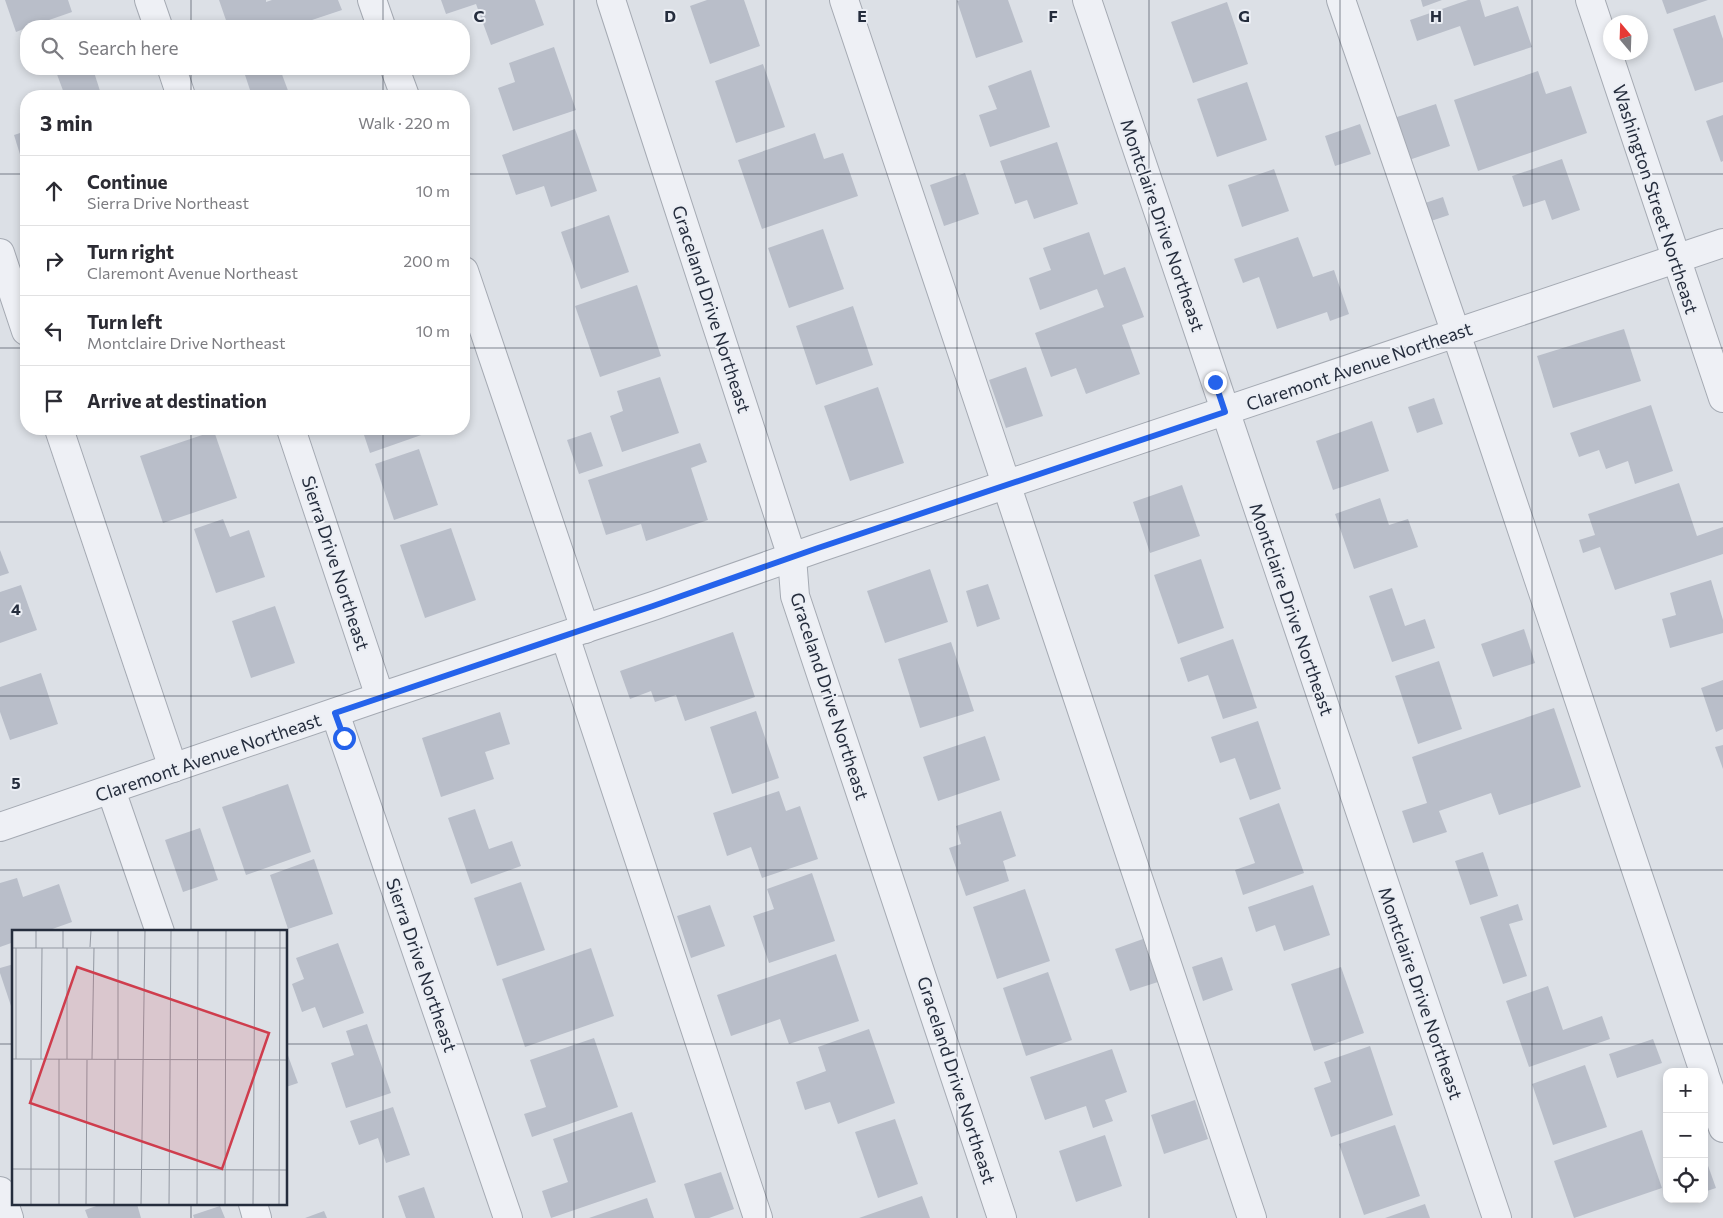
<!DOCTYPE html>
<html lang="en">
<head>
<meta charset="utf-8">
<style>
  body { margin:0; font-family:Commissioner,sans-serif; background:#f2f2f3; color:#2b2b33 }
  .controls { position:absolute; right:15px; bottom:15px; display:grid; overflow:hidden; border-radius:10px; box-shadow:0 2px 8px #0003 }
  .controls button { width:45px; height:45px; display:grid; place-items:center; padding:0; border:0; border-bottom:1px solid #e1e1e2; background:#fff; color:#2b2b33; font:25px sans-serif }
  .compass { position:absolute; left:1603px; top:15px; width:45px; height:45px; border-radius:50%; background:#fff; box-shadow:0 2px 8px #0003; rotate:341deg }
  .stop { position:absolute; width:15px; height:15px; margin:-11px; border:4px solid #2563eb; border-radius:50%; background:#fff }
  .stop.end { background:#2563eb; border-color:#fff; box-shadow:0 1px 5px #0008 }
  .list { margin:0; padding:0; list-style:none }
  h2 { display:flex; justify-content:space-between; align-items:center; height:65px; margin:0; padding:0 20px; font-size:21px }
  h2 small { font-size:16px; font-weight:400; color:#7c7c81 }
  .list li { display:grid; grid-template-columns:32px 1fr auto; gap:15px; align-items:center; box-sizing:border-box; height:70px; padding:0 20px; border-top:1px solid #e1e1e2 }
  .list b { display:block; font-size:19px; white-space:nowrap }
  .list p { margin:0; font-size:16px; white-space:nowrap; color:#7c7c81 }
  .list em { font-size:16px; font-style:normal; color:#7c7c81 }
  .icon { flex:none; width:28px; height:28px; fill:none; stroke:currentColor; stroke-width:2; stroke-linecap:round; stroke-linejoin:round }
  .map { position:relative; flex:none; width:1723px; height:1218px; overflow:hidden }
  .search { position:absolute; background:#fff; box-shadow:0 2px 8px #0003; left:20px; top:20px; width:450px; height:55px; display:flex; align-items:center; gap:12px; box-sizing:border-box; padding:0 18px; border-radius:20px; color:#7c7c81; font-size:19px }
  .panel { position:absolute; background:#fff; box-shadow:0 2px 8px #0003; left:20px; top:90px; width:450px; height:345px; border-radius:20px }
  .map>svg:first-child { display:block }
  .building { fill:#b9bec9 }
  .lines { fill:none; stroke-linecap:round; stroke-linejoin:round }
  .minor-casing { stroke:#a5aab3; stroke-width:30 }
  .minor { stroke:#eef0f5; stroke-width:28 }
  .route { stroke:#2563eb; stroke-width:6 }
  .grid { fill:none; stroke:#252d3d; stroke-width:1; stroke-opacity:0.55 }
  .labels { text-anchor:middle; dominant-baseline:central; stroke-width:4; stroke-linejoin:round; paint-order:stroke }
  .street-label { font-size:18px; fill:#252d3d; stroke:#ebeef4 }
  .inset-road { fill:none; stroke:#9398a2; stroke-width:1 }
  .view { fill:#cf3d4d; fill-opacity:0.15; stroke:#cf3d4d; stroke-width:2.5 }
  .inset-edge { fill:none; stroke:#252d3d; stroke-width:2.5 }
  .grid-label { font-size:16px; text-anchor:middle; font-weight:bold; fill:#252d3d; stroke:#ebeef4; stroke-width:4; stroke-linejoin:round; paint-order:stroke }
</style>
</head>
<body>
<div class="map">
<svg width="1723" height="1218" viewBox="0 0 1723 1218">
  <rect width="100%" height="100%" fill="#dce0e6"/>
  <g class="building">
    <path d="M5 0H68L72 12 32 26H26V28L16 32Z"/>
    <path d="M219 0H266V2L272 0H338L342 10 294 26H228Z"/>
    <path d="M441 0H535L544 25 491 45 476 4 446 14Z"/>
    <path d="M707 0H744L760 46 710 64 690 6Z"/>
    <path d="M960 0H1008L1023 42 976 58 957 1Z"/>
    <path d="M1421 0H1442L1423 7Z"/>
    <path d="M1468 0H1480L1485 17 1518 6 1532 47 1474 66 1460 26 1417 41 1410 20Z"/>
    <path d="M1662 0H1708L1667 14Z"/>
    <path d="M1227 2 1248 64 1193 83 1171 22Z"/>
    <path d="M1715 15 1723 39V82L1695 91 1673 29Z"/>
    <path d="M554 47 576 110 513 131 498 88 515 82 509 63Z"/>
    <path d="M763 64 785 127 736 143 715 81Z"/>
    <path d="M55 69H93L101 94 94 96H65Z"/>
    <path d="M243 69H280L290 96H252Z"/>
    <path d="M1031 70 1050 127 990 147 979 115 997 109 988 86Z"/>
    <path d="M1538 71 1546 94 1571 86 1587 133 1478 171 1454 100Z"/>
    <path d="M1247 82 1267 140 1217 157 1197 99Z"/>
    <path d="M1436 104 1450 146 1409 160 1394 118Z"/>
    <path d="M1723 115V161L1721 162 1706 121Z"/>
    <path d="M1360 124 1371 154 1335 166 1325 136Z"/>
    <path d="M575 129 597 191 551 207 544 186 516 195 502 155Z"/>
    <path d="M26 131V159L22 161 14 135Z"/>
    <path d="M815 133 824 159 843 153 858 196 762 229 738 160Z"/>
    <path d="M1057 142 1078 204 1034 219 1027 200 1015 204 1000 161Z"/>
    <path d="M1562 159 1580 210 1552 220 1545 200 1523 207 1512 176Z"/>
    <path d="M1274 169 1289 211 1242 227 1228 185Z"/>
    <path d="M965 173 979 214 944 226 930 185Z"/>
    <path d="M1443 197 1449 215 1431 221 1425 203Z"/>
    <path d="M609 215 629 272 581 289 561 232Z"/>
    <path d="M823 229 844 289 789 308 768 248Z"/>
    <path d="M1089 232 1104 275 1125 267 1144 317 1122 325 1140 374 1086 394 1076 368 1051 377 1035 333 1104 307 1097 289 1040 310 1029 278 1051 270 1043 248Z"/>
    <path d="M1298 237 1313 277 1334 270 1349 314 1330 321 1327 312 1277 329 1259 277 1243 283 1234 259Z"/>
    <path d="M637 285 661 356 600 377 575 306Z"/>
    <path d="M853 306 873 365 816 385 796 326Z"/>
    <path d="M1624 329 1641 381 1553 408 1537 356Z"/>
    <path d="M1026 367 1043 416 1006 428 989 380Z"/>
    <path d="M660 377 679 433 622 452 610 416 623 411 617 391Z"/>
    <path d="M878 387 904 463 850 481 824 406Z"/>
    <path d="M1434 398 1443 424 1417 433 1408 407Z"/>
    <path d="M1651 405 1673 471 1635 484 1628 461 1606 469 1599 450 1579 457 1570 433Z"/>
    <path d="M1372 421 1389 471 1333 490 1316 441Z"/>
    <path d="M362 429H426L427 433 370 453Z"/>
    <path d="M214 431 237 498 163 523 140 456Z"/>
    <path d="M591 432 603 466 579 474 567 440Z"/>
    <path d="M700 443 707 462 691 468 708 520 646 541 641 524 606 535 588 480Z"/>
    <path d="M419 449 438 505 394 520 375 464Z"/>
    <path d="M1679 483 1697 536 1723 527V554L1615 590 1600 547 1583 553 1579 540 1595 535 1588 514Z"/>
    <path d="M1182 485 1200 536 1150 553 1133 502Z"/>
    <path d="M1380 498 1389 525 1408 519 1418 547 1354 569 1335 514Z"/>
    <path d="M223 519 230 537 249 530 265 577 216 593 194 529Z"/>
    <path d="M451 528 476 600 425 618 400 545Z"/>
    <path d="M0 550 9 573 0 576Z"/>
    <path d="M1201 559 1224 628 1178 644 1154 575Z"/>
    <path d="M930 569 948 622 885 643 867 591Z"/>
    <path d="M1711 580 1723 620V633L1670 648 1662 619 1676 615 1670 593Z"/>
    <path d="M988 584 1000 619 977 627 966 591Z"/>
    <path d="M21 585 37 630 0 643V592Z"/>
    <path d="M1392 588 1405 626 1425 619 1435 648 1392 662 1369 596Z"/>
    <path d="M275 606 295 663 251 678 232 621Z"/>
    <path d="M1524 629 1535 663 1493 677 1481 644Z"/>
    <path d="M733 632 755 697 685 721 676 695 655 702 651 691 630 699 620 671Z"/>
    <path d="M1233 639 1257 708 1223 719 1208 675 1188 682 1180 658Z"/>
    <path d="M951 642 974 711 920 728 898 659Z"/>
    <path d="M1439 661 1462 729 1418 744 1395 676Z"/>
    <path d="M41 673 58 724 10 740 0 712V687Z"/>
    <path d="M1723 680V729L1716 732 1701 688Z"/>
    <path d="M1554 708 1581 787 1499 815 1491 793 1439 811 1447 832 1413 843 1402 811 1427 803 1412 757Z"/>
    <path d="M756 711 779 778 732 794 710 727Z"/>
    <path d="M500 712 510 744 485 752 494 779 441 797 422 738Z"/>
    <path d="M1258 721 1281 789 1250 800 1235 758 1220 763 1211 737Z"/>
    <path d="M985 736 1000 780 938 801 923 757Z"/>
    <path d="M1723 745V769L1715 747Z"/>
    <path d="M288 784 311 852 246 875 222 807Z"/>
    <path d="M779 791 786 811 800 806 818 859 762 878 751 847 727 856 713 813Z"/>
    <path d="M1279 803 1304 873 1243 895 1235 870 1255 863 1239 818Z"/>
    <path d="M475 809 489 849 512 841 521 866 471 884 448 818Z"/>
    <path d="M1001 811 1016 856 1003 861 1009 881 966 896 949 848 961 844 956 826Z"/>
    <path d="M200 828 218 880 183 892 165 840Z"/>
    <path d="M1483 852 1498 896 1470 905 1455 861Z"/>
    <path d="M314 859 333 914 288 929 270 875Z"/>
    <path d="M812 873 835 941 769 963 753 916 774 909 767 889Z"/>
    <path d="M17 878 23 897 59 884 72 922 44 932H14V942L0 947V883Z"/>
    <path d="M521 882 545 950 497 966 474 898Z"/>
    <path d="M1313 885 1330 935 1284 951 1275 925 1256 932 1248 907Z"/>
    <path d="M1025 889 1050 961 997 979 973 907Z"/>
    <path d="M1518 904 1523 920 1509 924 1527 976 1503 984 1480 917Z"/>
    <path d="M710 905 725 946 691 958 677 916Z"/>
    <path d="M1143 939 1158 982 1130 991 1115 949Z"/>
    <path d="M338 943 364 1013 323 1028 315 1007 302 1012 292 984 304 979 296 958Z"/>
    <path d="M591 948 614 1016 525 1047 502 979Z"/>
    <path d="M836 954 859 1021 789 1044 780 1019 731 1036 717 995Z"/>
    <path d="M1222 957 1233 990 1203 1001 1192 967Z"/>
    <path d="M14 964V1012H13L0 973V968Z"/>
    <path d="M1341 967 1364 1033 1314 1051 1291 984Z"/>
    <path d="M1048 972 1072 1040 1026 1056 1003 988Z"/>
    <path d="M1548 986 1563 1030 1602 1016 1610 1039 1529 1067 1506 1001Z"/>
    <path d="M367 1024 391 1093 346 1108 331 1063 354 1055 346 1031Z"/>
    <path d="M869 1029 895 1103 838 1124 830 1102 805 1110 796 1082 826 1071 818 1047Z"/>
    <path d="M594 1038 618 1107 532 1137 524 1114 546 1107 530 1060Z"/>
    <path d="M1653 1039 1662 1063 1617 1078 1609 1054Z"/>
    <path d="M1370 1046 1393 1115 1331 1137 1314 1088 1331 1082 1324 1062Z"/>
    <path d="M1112 1049 1127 1092 1105 1100 1113 1121 1093 1128 1086 1106 1045 1120 1030 1077Z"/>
    <path d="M286 1050 298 1083 286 1087Z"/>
    <path d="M1585 1065 1607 1127 1553 1145 1532 1084Z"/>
    <path d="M1195 1100 1208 1139 1164 1154 1151 1115Z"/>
    <path d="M393 1107 410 1155 386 1163 378 1138 359 1145 350 1121Z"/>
    <path d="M632 1112 656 1182 551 1218 542 1191 568 1182 553 1139Z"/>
    <path d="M895 1119 918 1184 878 1198 855 1132Z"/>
    <path d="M1395 1125 1420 1196 1364 1215 1339 1144Z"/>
    <path d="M1642 1130 1662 1188 1574 1218 1554 1161Z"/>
    <path d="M1105 1135 1122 1186 1076 1202 1059 1151Z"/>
    <path d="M1704 1160H1706L1716 1188 1704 1192Z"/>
    <path d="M721 1172 734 1209 709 1218H695L684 1184Z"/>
    <path d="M424 1187 435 1218H406L398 1196Z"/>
    <path d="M922 1196 930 1218H859Z"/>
    <path d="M647 1198 654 1218H589Z"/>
    <path d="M102 1204H137L141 1218H88L85 1210Z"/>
    <path d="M1425 1204 1430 1218H1385Z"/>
    <path d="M220 1206 225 1218H194L193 1215Z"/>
    <path d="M324 1211 327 1218H305Z"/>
  </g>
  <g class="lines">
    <g class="minor-casing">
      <g id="minor">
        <path d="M149 0 158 26"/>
        <path d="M372 0 381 26"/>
        <path d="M611 0 792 557 795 596 1002 1218"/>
        <path d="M844 0 1252 1218"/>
        <path d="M1087 0 1497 1218"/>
        <path d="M1341 0 1463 354 1704 1072"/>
        <path d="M1590 0 1723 398"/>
        <path d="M172 69 181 96"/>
        <path d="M395 69 405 96"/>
        <path d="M0 253 26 331"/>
        <path d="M464 271 585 629"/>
        <path d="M59 429 173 768"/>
        <path d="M291 429 380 697"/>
        <path d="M565 636 758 1218"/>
        <path d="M335 713 508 1218"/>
        <path d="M111 790 160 932"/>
        <path d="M0 827 380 697 653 606 818 548 1723 243"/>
        <path d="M1704 1073 1723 1128"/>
        <path d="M0 1191 9 1218"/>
        <path d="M253 1204 257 1218"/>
      </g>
    </g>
    <use href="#minor" class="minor"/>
  </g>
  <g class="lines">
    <path class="route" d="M344 738 335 713 653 606 818 548 1225 412 1215 382"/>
  </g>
  <path class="grid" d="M191 0V26M383 0V26M574 0V1218M766 0V1218M957 0V1218M1149 0V1218M1340 0V1218M1532 0V1218M191 69V96M383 69V96M0 174H26M464 174H1723M0 348H26M464 348H1723M191 429V932M383 429V1218M0 522H1723M0 696H1723M0 870H1723M0 1044H14M286 1044H1723M191 1204V1218"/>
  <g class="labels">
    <g class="street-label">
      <text transform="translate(1656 199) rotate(72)">Washington Street Northeast</text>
      <text transform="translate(1163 225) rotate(71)">Montclaire Drive Northeast</text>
      <text transform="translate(712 309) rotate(72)">Graceland Drive Northeast</text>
      <text transform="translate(1359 366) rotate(-19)">Claremont Avenue Northeast</text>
      <text transform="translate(336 563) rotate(72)">Sierra Drive Northeast</text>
      <text transform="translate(1292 609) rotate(71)">Montclaire Drive Northeast</text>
      <text transform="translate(830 696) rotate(72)">Graceland Drive Northeast</text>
      <text transform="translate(208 757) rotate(-19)">Claremont Avenue Northeast</text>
      <text transform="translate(422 965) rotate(71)">Sierra Drive Northeast</text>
      <text transform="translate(1421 993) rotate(71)">Montclaire Drive Northeast</text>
      <text transform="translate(957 1080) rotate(72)">Graceland Drive Northeast</text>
    </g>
  </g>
  <g transform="translate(12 930)">
    <rect width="275" height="275" fill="#dce0e6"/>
    <path class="inset-road" d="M78 17 79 0M0 18H275M4 18V129M24 18V0M51 18V0M0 129 275 130M29 129 30 18M55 129V18M80 129 82 18M106 130V0M0 239 275 240M19 275V130M47 275V129M74 275 75 130M102 275 103 130M129 275 133 0M157 275 159 0M185 275 186 0M213 275 214 0M241 275 243 0M267 275 268 0"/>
    <path class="view" d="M65 37 257 103 210 239 18 173Z"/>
    <rect width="275" height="275" class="inset-edge"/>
  </g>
  <g class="grid-label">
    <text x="479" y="22">C</text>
    <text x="670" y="22">D</text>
    <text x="862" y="22">E</text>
    <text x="1053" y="22">F</text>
    <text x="1244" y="22">G</text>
    <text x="1436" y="22">H</text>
    <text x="16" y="615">4</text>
    <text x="16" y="789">5</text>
  </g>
</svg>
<div class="controls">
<button>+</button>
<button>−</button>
<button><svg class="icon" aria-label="locate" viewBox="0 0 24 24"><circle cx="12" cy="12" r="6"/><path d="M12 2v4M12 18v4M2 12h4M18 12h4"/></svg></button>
</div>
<svg class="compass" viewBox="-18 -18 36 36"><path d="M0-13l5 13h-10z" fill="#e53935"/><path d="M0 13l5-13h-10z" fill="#7c7c81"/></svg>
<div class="stop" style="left:344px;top:738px"></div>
<div class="stop end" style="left:1215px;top:382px"></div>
<div class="search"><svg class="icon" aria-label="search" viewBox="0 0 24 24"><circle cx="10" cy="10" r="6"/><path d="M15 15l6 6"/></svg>Search here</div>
<section class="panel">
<h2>3 min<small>Walk · 220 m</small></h2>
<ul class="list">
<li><svg class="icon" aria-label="ahead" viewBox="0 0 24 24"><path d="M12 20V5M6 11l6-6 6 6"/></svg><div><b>Continue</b><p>Sierra Drive Northeast</p></div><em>10 m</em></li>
<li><svg class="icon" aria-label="right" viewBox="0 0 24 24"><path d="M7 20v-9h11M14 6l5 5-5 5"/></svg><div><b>Turn right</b><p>Claremont Avenue Northeast</p></div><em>200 m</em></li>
<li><svg class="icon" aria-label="left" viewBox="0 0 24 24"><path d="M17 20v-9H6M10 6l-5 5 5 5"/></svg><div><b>Turn left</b><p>Montclaire Drive Northeast</p></div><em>10 m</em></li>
<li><svg class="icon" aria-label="arrive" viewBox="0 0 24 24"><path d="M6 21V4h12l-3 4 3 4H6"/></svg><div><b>Arrive at destination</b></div></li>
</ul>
</section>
</div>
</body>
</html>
